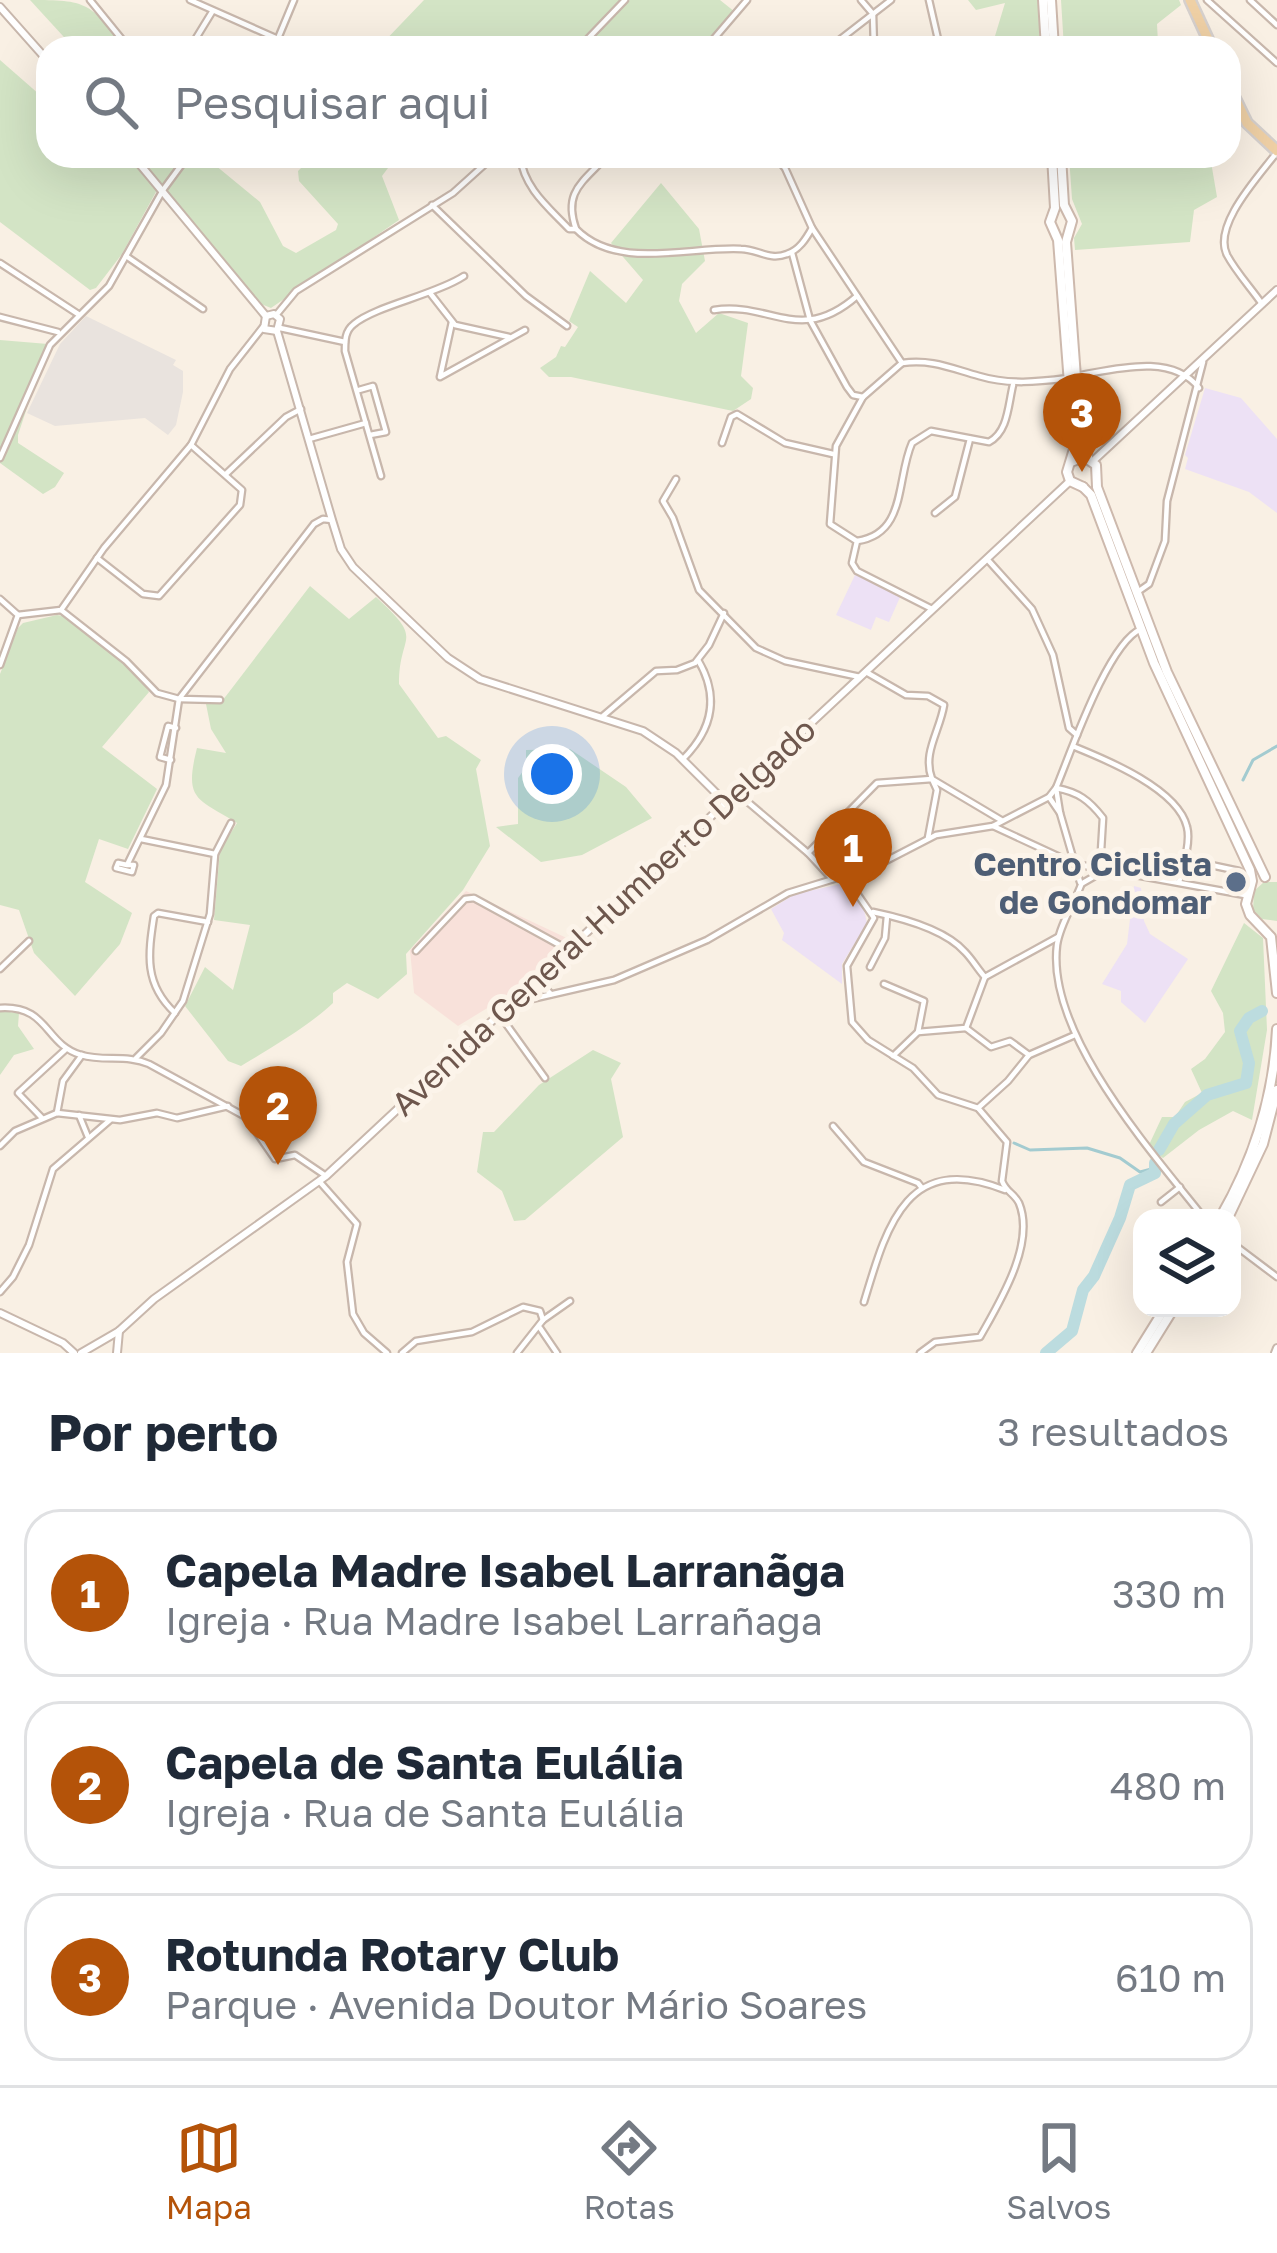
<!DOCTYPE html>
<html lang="pt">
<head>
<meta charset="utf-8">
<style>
  body { margin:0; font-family:"Golos Text",sans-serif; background:#f2f2f3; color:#1f2937 }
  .controls { position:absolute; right:36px; bottom:36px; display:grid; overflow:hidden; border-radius:24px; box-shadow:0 12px 48px #0002 }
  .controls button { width:108px; height:108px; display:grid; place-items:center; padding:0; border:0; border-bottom:3px solid #e0e1e3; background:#fff; color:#1f2937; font:60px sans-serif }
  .you { position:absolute; left:552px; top:774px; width:42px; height:42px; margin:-30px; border:9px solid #fff; border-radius:50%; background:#1a73e8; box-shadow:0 0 0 18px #1a73e833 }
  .badge { display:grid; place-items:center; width:78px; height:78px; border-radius:50%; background:#b45309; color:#fff; font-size:39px; font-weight:700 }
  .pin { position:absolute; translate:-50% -99px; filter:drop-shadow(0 3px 6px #0008) }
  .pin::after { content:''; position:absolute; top:63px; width:42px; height:36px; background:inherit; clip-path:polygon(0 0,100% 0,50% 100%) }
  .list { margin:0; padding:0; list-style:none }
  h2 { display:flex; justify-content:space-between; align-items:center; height:156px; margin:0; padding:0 48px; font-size:51px }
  h2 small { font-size:39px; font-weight:400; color:#747a83 }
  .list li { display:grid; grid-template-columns:78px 1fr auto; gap:36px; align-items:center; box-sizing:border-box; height:168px; margin:0 24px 24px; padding:0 24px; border:3px solid #e0e1e3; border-radius:36px }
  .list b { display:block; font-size:45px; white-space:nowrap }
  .list p { margin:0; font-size:39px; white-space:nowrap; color:#747a83 }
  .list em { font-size:39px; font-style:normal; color:#747a83 }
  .icon { flex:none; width:66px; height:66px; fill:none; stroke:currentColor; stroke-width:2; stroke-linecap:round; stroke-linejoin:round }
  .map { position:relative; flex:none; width:1277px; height:1353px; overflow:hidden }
  .search { position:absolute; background:#fff; box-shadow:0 12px 48px #0002; left:36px; right:36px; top:36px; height:132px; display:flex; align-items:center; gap:30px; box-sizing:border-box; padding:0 42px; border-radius:36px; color:#747a83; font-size:45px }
  .sheet { height:732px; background:#fff }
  nav { display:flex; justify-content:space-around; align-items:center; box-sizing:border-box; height:168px; border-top:3px solid #e0e1e3; background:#fff; font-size:33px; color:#747a83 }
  nav a { display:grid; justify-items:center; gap:6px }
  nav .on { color:#b45309 }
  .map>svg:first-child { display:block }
  .commercial { fill:#f8e1da }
  .industrial { fill:#e9e3de }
  .education { fill:#ede1f5 }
  .green { fill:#d3e4c5 }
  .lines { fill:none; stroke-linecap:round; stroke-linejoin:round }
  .stream { stroke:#a3cbd0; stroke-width:3 }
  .river { stroke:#bcdcdf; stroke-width:12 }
  .minor-casing { stroke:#c8b7ac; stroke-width:9 }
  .tertiary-casing { stroke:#c8b7ac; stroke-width:10 }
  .secondary-casing { stroke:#cdb9ad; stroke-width:12 }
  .primary-casing { stroke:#d6d0cd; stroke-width:14 }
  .minor { stroke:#fff; stroke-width:4.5 }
  .tertiary { stroke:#fff; stroke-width:6 }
  .secondary { stroke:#fff; stroke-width:8 }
  .primary { stroke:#efd0a5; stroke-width:9 }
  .service-dot { fill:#5c6f8a; stroke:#fcf4ea; stroke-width:4.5 }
  .labels { text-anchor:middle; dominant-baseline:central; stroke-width:10; stroke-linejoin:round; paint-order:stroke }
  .service-label { font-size:33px; font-weight:bold; fill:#4e5e75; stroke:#fcf4ea; text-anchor:end }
  .street-label { font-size:33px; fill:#6e574d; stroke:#fcf4ea }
</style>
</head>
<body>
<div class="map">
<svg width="1277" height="1353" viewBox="0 0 1277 1353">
  <rect width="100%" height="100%" fill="#f9f0e4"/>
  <path class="commercial" d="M466 891 571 940 520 988 458 1026 414 993 410 950Z"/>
  <path class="industrial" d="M86 316 176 360 173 365 183 371V392L176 425 168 435 145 418 55 426 27 413 60 344Z"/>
  <g class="education">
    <path d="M1205 388 1241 398 1277 439V513L1249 492 1185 469 1188 458 1185 455Z"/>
    <path d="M855 575 901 595 889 622 876 617 871 630 836 615Z"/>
    <path d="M841 884 846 886 864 910 867 923 842 964V984L782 940 784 933 771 909 795 894Z"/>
    <path d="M1134 886 1141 888 1144 921 1150 934 1188 959 1145 1023 1121 1002V991L1102 984 1127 944Z"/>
  </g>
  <g class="green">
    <path d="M30 0C87 0 90 2 124 48H74Z"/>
    <path d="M424 0H622L626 3 630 0H720L735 12 702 48H378Z"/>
    <path d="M968 0H1038L1040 48H1006L995 36 1005 3 976 10Z"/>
    <path d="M1061 0H1179L1181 5 1157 24 1158 43 1162 48H1064Z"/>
    <path d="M0 60 48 102V156H215V165L260 202 283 246 296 253 336 230 338 224 299 181 298 171 313 156H397L382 176 399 220 271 308 261 304 157 190 122 254 96 288 90 290 0 222Z"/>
    <path d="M1069 156H1210L1217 197 1194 210 1190 242 1075 250 1074 238 1082 224 1072 199Z"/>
    <path d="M661 183 699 229 705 261 682 284 679 301 696 333 719 313 748 323 741 376 753 388 751 399 733 411 571 377H549L540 368 556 357 561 346 565 347 578 327 569 321 590 271 626 303 643 280 611 243Z"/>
    <path d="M0 340 48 344 18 435V443L64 473 55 487 43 494 0 463Z"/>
    <path d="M310 586 349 619 376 597C426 643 399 631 399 684L438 738 446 736 481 760 476 769 490 846 463 890 406 954 407 974 378 999 347 983 333 993V1003C310 1025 271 1048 241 1066L228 1061 185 1006 205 967 233 990 250 925 214 920 220 850 237 823C196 798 184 800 197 748L226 753 211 729 206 704 220 703 226 696Z"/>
    <path d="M57 615 64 616 139 676 149 692 102 747 157 789 128 849 99 839 85 882 132 913 120 944 75 996 34 953 19 910 0 905V674L18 628 23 623Z"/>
    <path d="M570 749 626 787 652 818 582 855 541 862 496 827 518 824V778L526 767V750Z"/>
    <path d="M1264 882H1277V921L1262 919 1253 910 1254 891Z"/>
    <path d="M1244 923 1263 938 1267 1030 1252 1120 1233 1111 1199 1130 1163 1158 1148 1147 1162 1117H1175L1185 1102 1202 1093 1191 1069 1205 1059 1225 1032 1223 1013 1211 991Z"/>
    <path d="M0 1011 19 1013 18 1026 34 1049 14 1055 0 1075Z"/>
    <path d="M593 1050 621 1063 611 1079 623 1137 525 1220 514 1221 502 1191 477 1172 483 1132H494L539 1085Z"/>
  </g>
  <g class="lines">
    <g class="stream">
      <path d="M1243 780 1253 760 1277 746"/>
      <path d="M1014 1143 1030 1150 1087 1148 1120 1158 1140 1172 1155 1168"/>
    </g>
    <g class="river">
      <path d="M1159 1150 1174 1124 1207 1095 1246 1083 1249 1063 1240 1031 1249 1018 1262 1011"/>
      <path d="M1046 1353 1072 1331 1083 1290 1094 1276 1120 1218 1130 1185 1155 1173V1163"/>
    </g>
    <g class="minor-casing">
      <g id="minor">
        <path d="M90 0 129 48"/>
        <path d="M190 0 278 39"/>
        <path d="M861 0 873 14 874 48"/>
        <path d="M929 0 940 48"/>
        <path d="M1207 0 1277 63"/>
        <path d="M1250 0 1277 25"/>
        <path d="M190 48 212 12"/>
        <path d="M274 48 294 0"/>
        <path d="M579 48 625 0"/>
        <path d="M706 48 747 0"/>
        <path d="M829 48 891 0"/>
        <path d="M520 156C524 188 548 207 569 229H576C563 192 582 183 607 156"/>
        <path d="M775 156 785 168 812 228 902 363C932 359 950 368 979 376 1009 385 1037 382 1068 378"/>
        <path d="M785 165 807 156"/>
        <path d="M432 205 526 296 567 326"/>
        <path d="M576 229C617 271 690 246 741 249 758 249 769 261 787 254 799 250 806 239 812 228"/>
        <path d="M792 253 810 320 847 387 853 395 863 397"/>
        <path d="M126 256 203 309"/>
        <path d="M0 263 78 314"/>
        <path d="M430 293 455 325 509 337"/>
        <path d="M1262 304C1251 288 1236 272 1227 255 1212 225 1260 175 1277 152"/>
        <path d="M714 310C770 301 800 346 857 296"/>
        <path d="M277 314 296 291 453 193 494 156"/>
        <path d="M0 317 58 332"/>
        <path d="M452 322 440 377 525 330"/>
        <path d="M280 328 345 342"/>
        <path d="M1075 376C1113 370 1171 352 1199 388"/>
        <path d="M359 390 373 386 386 432 370 435"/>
        <path d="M309 439 366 423"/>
        <path d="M722 443 731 417 737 414 785 443 833 454"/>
        <path d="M0 458 50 345 109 286 163 190 188 156"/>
        <path d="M226 474 286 417 301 409"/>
        <path d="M381 476 345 351C345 340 345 331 354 324 375 306 435 295 464 276"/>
        <path d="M676 479 663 501 673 518 699 590 756 648 785 661 860 677"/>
        <path d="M935 513 955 497 970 439"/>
        <path d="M855 540 830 524 836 446 863 397 902 363"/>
        <path d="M857 541C907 534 896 479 912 443L931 431 989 442C1008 432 1008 406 1013 385"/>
        <path d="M857 541 852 563 857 571 932 609"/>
        <path d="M97 558 143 594 159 596 240 505 242 490 191 445"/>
        <path d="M987 559 1032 609 1053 655 1069 728 1077 735"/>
        <path d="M1136 593 1149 584 1165 541 1167 501 1203 362"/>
        <path d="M0 599 18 615 0 665"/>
        <path d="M61 610 126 661 157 693 179 699 220 700"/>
        <path d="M18 615 61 610 104 548 191 445 230 369 263 327"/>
        <path d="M866 672 906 695 928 696 944 705C940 731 922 753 932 779L1001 820"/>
        <path d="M603 716 656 671 677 670 695 663 709 645 724 613"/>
        <path d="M1075 747C1107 760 1178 789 1187 827 1191 842 1183 867 1179 882"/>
        <path d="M683 759C712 730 720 697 698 660"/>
        <path d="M171 760 160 757 168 726 176 728"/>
        <path d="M736 792 808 853 832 879"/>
        <path d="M1049 797 1060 813 1056 788C1078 792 1089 800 1103 818L1101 851"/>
        <path d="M1060 813 1080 882"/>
        <path d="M993 826 1075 864 1245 895"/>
        <path d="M141 839 215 854"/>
        <path d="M808 853 877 783 932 779 937 790 928 838"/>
        <path d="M127 865H134L132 872 116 868 118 863 127 865 166 785 179 699 314 524 323 519 332 520"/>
        <path d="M1097 867 1101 851 1107 869"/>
        <path d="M1182 873 1206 864 1239 871"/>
        <path d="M847 879 874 918 847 966 852 1022 868 1040 913 1068 938 1095 978 1108 1007 1142 1002 1181C1006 1192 1014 1193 1019 1203 1036 1244 999 1303 980 1337L935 1342 920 1353"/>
        <path d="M1081 884 1107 869"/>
        <path d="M1081 885C1074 904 1060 924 1057 945 1046 1034 1152 1152 1204 1218"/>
        <path d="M873 912C902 918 945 929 965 952 972 959 977 968 984 976"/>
        <path d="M416 951 465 899 474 898 567 949"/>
        <path d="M870 967 885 938 887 916"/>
        <path d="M0 969 29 941"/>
        <path d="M541 975 539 982 551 994"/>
        <path d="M985 977 1058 937"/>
        <path d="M884 984 924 1001 918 1032"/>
        <path d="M510 1004 614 980 707 940 788 893 876 866 936 835 993 826 1049 797 1056 788C1071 752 1108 643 1141 629"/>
        <path d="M0 1008C49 1005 44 1044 81 1055 104 1062 127 1054 149 1064L246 1117 275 1159 295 1155 326 1176"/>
        <path d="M175 1013C144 984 148 955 154 916L158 913 208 922"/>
        <path d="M499 1014 545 1078"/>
        <path d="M966 1028 991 1047 1010 1041 1029 1055"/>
        <path d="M893 1056 918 1032 966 1028 985 977"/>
        <path d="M136 1058 161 1033 183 1001 210 914 215 854 231 823"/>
        <path d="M978 1108 1008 1081 1029 1055 1075 1035"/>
        <path d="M57 1113 63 1081 82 1055"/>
        <path d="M79 1115 88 1137"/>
        <path d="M42 1118 18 1093 66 1049"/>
        <path d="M833 1126 864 1162 918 1183 922 1188"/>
        <path d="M0 1146 15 1131 57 1113 120 1120 157 1113 177 1118 228 1106"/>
        <path d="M319 1181 357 1224 347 1262 353 1314 364 1333 387 1353"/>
        <path d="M1161 1202 1180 1187"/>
        <path d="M1232 1243 1277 1277"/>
        <path d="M0 1292 13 1277 29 1245 53 1169 110 1120"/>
        <path d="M864 1302C887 1225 907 1151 1005 1190"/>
        <path d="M540 1328 557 1353"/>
        <path d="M402 1353 416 1341 472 1332 523 1307 540 1311 543 1320"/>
        <path d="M517 1353 543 1320 570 1301"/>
      </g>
    </g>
    <g class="tertiary-casing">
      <g id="tertiary">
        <path d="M0 7 48 61"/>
        <path d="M133 156 265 315"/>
        <path d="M266 316 274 314 280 319 277 331 332 520 341 549 353 567 448 658 480 679 643 731 676 753 725 802"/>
        <path d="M266 316 264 329 277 331"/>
        <path d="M1093 461 1277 290"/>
        <path d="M0 1313 63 1343 74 1353"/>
        <path d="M81 1353 119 1331 154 1299 326 1176 1070 481"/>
        <path d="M117 1353 119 1331"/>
        <path d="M1275 1353 1277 1348"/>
      </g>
    </g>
    <g class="secondary-casing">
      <g id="secondary">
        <path d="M1043 0 1046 48"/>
        <path d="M1051 0 1054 48"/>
        <path d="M1052 156 1055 208 1050 222 1058 240 1074 449 1067 472 1070 481 1083 487"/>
        <path d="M1061 156 1064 205 1072 221 1066 242 1081 445 1088 457"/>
        <path d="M1071 462 1084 457 1096 465 1097 487 1167 672 1265 877"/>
        <path d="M1083 487 1091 495 1154 663 1250 870 1252 881 1246 904 1250 915 1271 937 1277 993"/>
        <path d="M1220 1218C1254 1159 1274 1096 1277 1029"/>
        <path d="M1228 1218 1263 1144 1277 1090"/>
        <path d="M1137 1353 1165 1308"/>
        <path d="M1146 1353 1174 1308"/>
      </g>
    </g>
    <g class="primary-casing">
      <g id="primary">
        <path d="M1190 0 1212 48"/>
        <path d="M1229 86 1247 123 1277 151"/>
      </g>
    </g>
    <use href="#minor" class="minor"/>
    <use href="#tertiary" class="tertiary"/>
    <use href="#secondary" class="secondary"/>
    <use href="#primary" class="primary"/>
  </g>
  <circle class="service-dot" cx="1236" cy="882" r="12"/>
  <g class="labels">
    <g class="service-label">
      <text x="1212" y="863">Centro Ciclista<tspan x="1212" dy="38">de Gondomar</tspan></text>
    </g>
    <g class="street-label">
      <text transform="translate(603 916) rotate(-43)">Avenida General Humberto Delgado</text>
    </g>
  </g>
</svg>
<div class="controls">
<button><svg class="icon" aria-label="layers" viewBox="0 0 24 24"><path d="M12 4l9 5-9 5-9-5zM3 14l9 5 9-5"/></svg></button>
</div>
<div class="you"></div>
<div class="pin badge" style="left:853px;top:907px">1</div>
<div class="pin badge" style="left:278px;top:1165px">2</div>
<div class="pin badge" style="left:1082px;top:472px">3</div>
<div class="search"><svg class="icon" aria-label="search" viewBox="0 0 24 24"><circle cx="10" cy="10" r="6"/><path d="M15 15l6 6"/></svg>Pesquisar aqui</div>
</div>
<section class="sheet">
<h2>Por perto<small>3 resultados</small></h2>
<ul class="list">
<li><span class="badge">1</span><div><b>Capela Madre Isabel Larranãga</b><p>Igreja · Rua Madre Isabel Larrañaga</p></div><em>330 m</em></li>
<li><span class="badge">2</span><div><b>Capela de Santa Eulália</b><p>Igreja · Rua de Santa Eulália</p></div><em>480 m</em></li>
<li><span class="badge">3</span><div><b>Rotunda Rotary Club</b><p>Parque · Avenida Doutor Mário Soares</p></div><em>610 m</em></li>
</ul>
</section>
<nav>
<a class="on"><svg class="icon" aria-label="map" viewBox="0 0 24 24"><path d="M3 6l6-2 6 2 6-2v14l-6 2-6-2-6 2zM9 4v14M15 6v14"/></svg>Mapa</a>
<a><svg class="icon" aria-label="directions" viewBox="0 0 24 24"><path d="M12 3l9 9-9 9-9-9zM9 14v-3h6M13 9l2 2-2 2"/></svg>Rotas</a>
<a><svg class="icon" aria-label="saved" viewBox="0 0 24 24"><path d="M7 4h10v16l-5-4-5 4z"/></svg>Salvos</a>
</nav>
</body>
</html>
